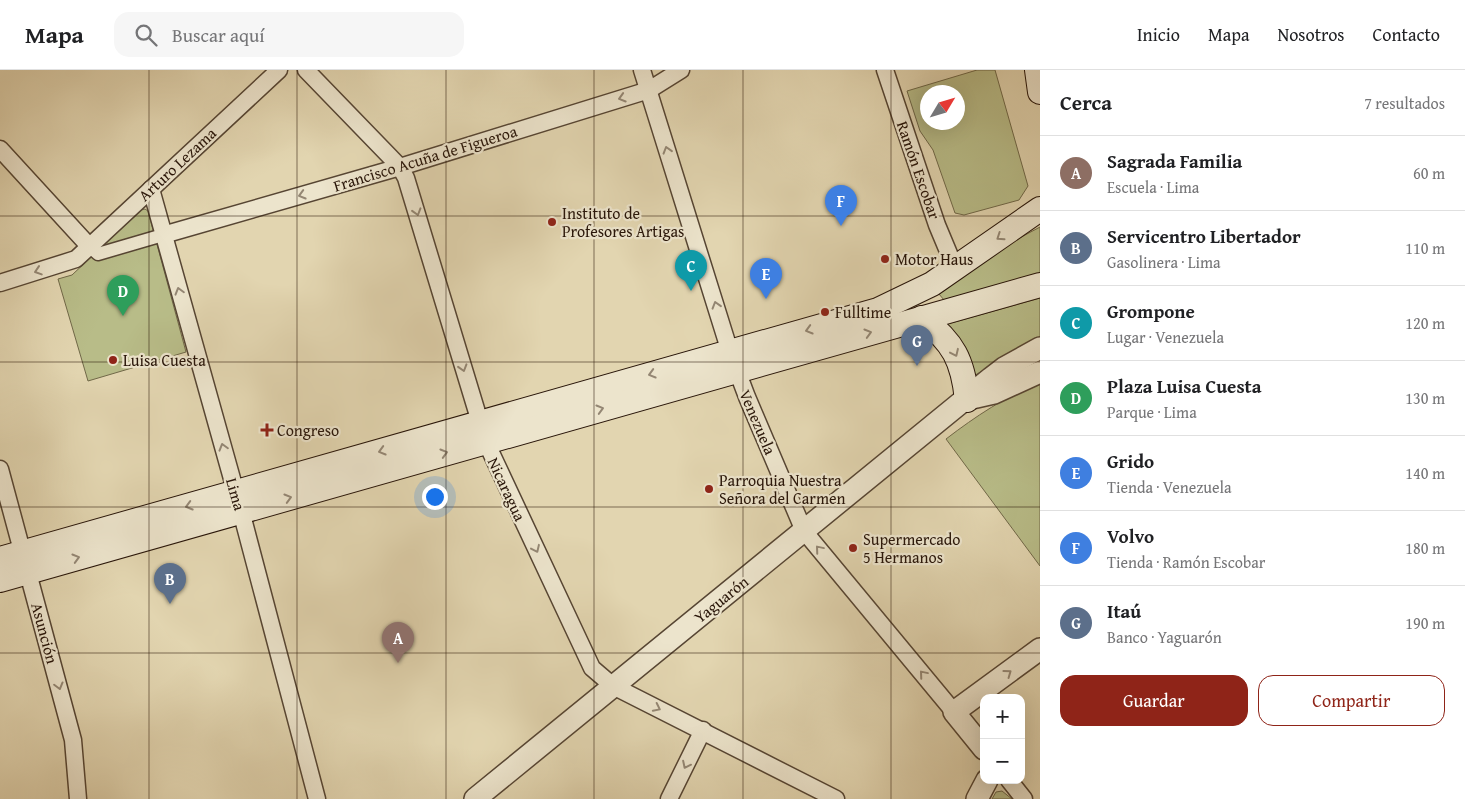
<!DOCTYPE html>
<html lang="es">
<head>
<meta charset="utf-8">
<style>
  body { margin:0; font-family:"Gentium Book Plus",serif; background:#f6f6f6; color:#202124 }
  .controls { position:absolute; right:15px; bottom:15px; display:grid; overflow:hidden; border-radius:10px; box-shadow:0 5px 20px #0002 }
  .controls button { width:45px; height:45px; display:grid; place-items:center; padding:0; border:0; border-bottom:1px solid #e0e0e0; background:#fff; color:#202124; font:25px sans-serif }
  .compass { position:absolute; left:920px; top:15px; width:45px; height:45px; border-radius:50%; background:#fff; box-shadow:0 5px 20px #0002; rotate:52deg }
  .you { position:absolute; left:434px; top:426px; width:18px; height:18px; margin:-12px; border:4px solid #fff; border-radius:50%; background:#1a73e8; box-shadow:0 0 0 8px #1a73e833 }
  .badge { display:grid; place-items:center; width:32px; height:32px; border-radius:50%; background:#8f2418; color:#fff; font-size:16px; font-weight:700 }
  .pin { position:absolute; translate:-50% -41px; filter:drop-shadow(0 1px 2px #0008) }
  .pin::after { content:''; position:absolute; top:26px; width:18px; height:15px; background:inherit; clip-path:polygon(0 0,100% 0,50% 100%) }
  .list { margin:0; padding:0; list-style:none }
  h2 { display:flex; justify-content:space-between; align-items:center; height:65px; margin:0; padding:0 20px; font-size:21px }
  h2 small { font-size:16px; font-weight:400; color:#757577 }
  .list li { display:grid; grid-template-columns:32px 1fr auto; gap:15px; align-items:center; box-sizing:border-box; height:75px; padding:0 20px; border-top:1px solid #e0e0e0 }
  .list b { display:block; font-size:19px; white-space:nowrap }
  .list p { margin:0; font-size:16px; white-space:nowrap; color:#757577 }
  .list em { font-size:16px; font-style:normal; color:#757577 }
  .actions { display:flex; gap:10px; padding:15px 20px }
  .actions a { flex:1; padding:11px 0; border:1px solid #8f2418; border-radius:15px; text-align:center; font-size:18px; color:#8f2418 }
  .actions .main { background:#8f2418; color:#fff }
  .icon { flex:none; width:28px; height:28px; fill:none; stroke:currentColor; stroke-width:2; stroke-linecap:round; stroke-linejoin:round }
  .map { position:relative; flex:none; width:1040px; height:729px; overflow:hidden }
  header { display:flex; align-items:center; gap:30px; box-sizing:border-box; height:70px; padding:0 25px; background:#fff; border-bottom:1px solid #e0e0e0 }
  header strong { font-size:24px }
  nav { display:flex; gap:28px; margin-inline-start:auto; font-size:18px }
  .search { width:350px; height:45px; background:#f6f6f6; display:flex; align-items:center; gap:12px; box-sizing:border-box; padding:0 18px; border-radius:15px; color:#757577; font-size:19px }
  main { display:flex }
  aside { flex:1; background:#fff }
  .map>svg:first-child { display:block }
  .green { fill:#b8bc88; stroke:#706848; fill-rule:evenodd }
  .lines { fill:none; stroke-linecap:round; stroke-linejoin:round }
  .pedestrian-casing { stroke:#564533; stroke-width:15 }
  .minor-casing { stroke:#564533; stroke-width:19 }
  .tertiary-casing { stroke:#564533; stroke-width:24 }
  .secondary-casing { stroke:#281509; stroke-width:26 }
  .pedestrian { stroke:#ece4cc; stroke-width:12 }
  .minor { stroke:#ece4cc; stroke-width:16 }
  .tertiary { stroke:#ece4cc; stroke-width:21 }
  .secondary { stroke:#ece4cc; stroke-width:24 }
  .oneway { stroke:#948774 }
  .grid { fill:none; stroke:#281509; stroke-width:1; stroke-opacity:0.55 }
  .poi-dot { fill:#8f2418; stroke:#ece4cc; stroke-width:2 }
  .labels { text-anchor:middle; dominant-baseline:central; stroke-width:4.5; stroke-linejoin:round; paint-order:stroke }
  .street-label { font-size:16px; fill:#281509; stroke:#ece4cc }
  .poi-label { font-size:16px; fill:#281509; stroke:#ece4cc; text-anchor:start }
</style>
</head>
<body>
<header>
<strong>Mapa</strong>
<div class="search"><svg class="icon" aria-label="search" viewBox="0 0 24 24"><circle cx="10" cy="10" r="6"/><path d="M15 15l6 6"/></svg>Buscar aquí</div>
<nav><a>Inicio</a><a>Mapa</a><a>Nosotros</a><a>Contacto</a></nav>
</header>
<main>
<div class="map">
<svg width="1040" height="729" viewBox="0 0 1040 729">
  <rect width="100%" height="100%" fill="#e2d5b0"/>
  <filter id="stains"><feTurbulence type="fractalNoise" baseFrequency=".004" numOctaves="4"/><feColorMatrix values="0 0 0 0 .2 0 0 0 0 .09 0 0 0 0 .02 0 0 0 .5 -.17"/></filter>
  <radialGradient id="worn" r=".72"><stop offset=".6" stop-color="#630" stop-opacity="0"/><stop offset="1" stop-color="#630" stop-opacity=".3"/></radialGradient>
  <g class="green">
    <path d="M977 0H995L1028 116 1019 130 964 145 955 143 933 80 920 61 907 21ZM958 22V52H928V22Z"/>
    <path d="M145 139 148 141 186 282 88 311 58 209 72 205 141 140Z"/>
    <path d="M1040 157V203L944 230 939 224 1012 172Z"/>
    <path d="M1040 228V267L972 307 944 255Z"/>
    <path d="M1040 312V496L946 369C976 346 1005 327 1040 312Z"/>
    <path d="M1002 721 1012 729H992L996 722Z"/>
  </g>
  <g class="lines">
    <g class="pedestrian-casing">
      <path id="pedestrian" d="M89 176 98 184 163 165"/>
    </g>
    <g class="minor-casing">
      <g id="minor">
        <path d="M306 0 400 97 406 108 486 372 592 598 613 616 836 729"/>
        <path d="M642 0 730 282 747 327 804 461 954 642"/>
        <path d="M885 0 937 155 955 198"/>
        <path d="M0 79 89 176"/>
        <path d="M151 119 241 441 317 729"/>
        <path d="M163 165 400 97 649 20 681 0"/>
        <path d="M0 213 76 189 279 0"/>
        <path d="M0 399 73 670 78 729"/>
        <path d="M1009 710 1024 729"/>
        <path d="M669 729 703 660"/>
      </g>
    </g>
    <g class="tertiary-casing">
      <g id="tertiary">
        <path d="M972 328 994 323 1040 302"/>
        <path d="M984 679 954 642 1040 579"/>
        <path d="M475 729 991 308 1004 298 1040 278"/>
        <path d="M977 729 987 710"/>
      </g>
    </g>
    <g class="secondary-casing">
      <g id="secondary">
        <path d="M1037 0 1040 22"/>
        <path d="M922 248C953 272 963 290 967 330"/>
        <path d="M0 489 878 240 932 214 1040 139"/>
        <path d="M0 510 1040 215"/>
      </g>
    </g>
    <use href="#pedestrian" class="pedestrian"/>
    <use href="#minor" class="minor"/>
    <use href="#tertiary" class="tertiary"/>
    <use href="#secondary" class="secondary"/>
  </g>
  <defs><path id="oneway-chevron" d="M-2-3.5L2.5 0L-2 3.5" fill="none" stroke-width="1.6" stroke-linecap="round" stroke-linejoin="round" transform="scale(1.25)"/></defs>
  <g class="oneway">
    <use href="#oneway-chevron" transform="translate(622 28) rotate(163)"/>
    <use href="#oneway-chevron" transform="translate(667 80) rotate(-107)"/>
    <use href="#oneway-chevron" transform="translate(302 125) rotate(164)"/>
    <use href="#oneway-chevron" transform="translate(417 142) rotate(73)"/>
    <use href="#oneway-chevron" transform="translate(1000 167) rotate(146)"/>
    <use href="#oneway-chevron" transform="translate(38 201) rotate(162)"/>
    <use href="#oneway-chevron" transform="translate(179 221) rotate(-106)"/>
    <use href="#oneway-chevron" transform="translate(716 235) rotate(-107)"/>
    <use href="#oneway-chevron" transform="translate(809 260) rotate(164)"/>
    <use href="#oneway-chevron" transform="translate(868 263) rotate(-16)"/>
    <use href="#oneway-chevron" transform="translate(955 283) rotate(65)"/>
    <use href="#oneway-chevron" transform="translate(463 298) rotate(73)"/>
    <use href="#oneway-chevron" transform="translate(652 304) rotate(164)"/>
    <use href="#oneway-chevron" transform="translate(600 339) rotate(-16)"/>
    <use href="#oneway-chevron" transform="translate(223 377) rotate(-106)"/>
    <use href="#oneway-chevron" transform="translate(382 381) rotate(164)"/>
    <use href="#oneway-chevron" transform="translate(444 383) rotate(-16)"/>
    <use href="#oneway-chevron" transform="translate(288 428) rotate(-16)"/>
    <use href="#oneway-chevron" transform="translate(189 436) rotate(164)"/>
    <use href="#oneway-chevron" transform="translate(536 479) rotate(65)"/>
    <use href="#oneway-chevron" transform="translate(819 479) rotate(-130)"/>
    <use href="#oneway-chevron" transform="translate(76 488) rotate(-16)"/>
    <use href="#oneway-chevron" transform="translate(1008 603) rotate(-36)"/>
    <use href="#oneway-chevron" transform="translate(923 604) rotate(-130)"/>
    <use href="#oneway-chevron" transform="translate(59 616) rotate(75)"/>
    <use href="#oneway-chevron" transform="translate(657 638) rotate(26)"/>
    <use href="#oneway-chevron" transform="translate(686 695) rotate(116)"/>
  </g>
  <path class="grid" d="M149 0V729M297 0V729M446 0V729M594 0V729M743 0V729M891 0V729M0 146H1040M0 292H1040M0 437H1040M0 583H1040"/>
  <g class="poi-dot">
    <circle cx="552" cy="152" r="5"/>
    <circle cx="885" cy="189" r="5"/>
    <circle cx="825" cy="242" r="5"/>
    <circle cx="113" cy="290" r="5"/>
    <path d="M264.5 352.5h5v5h5v5h-5v5h-5v-5h-5v-5h5z"/>
    <circle cx="709" cy="419" r="5"/>
    <circle cx="853" cy="478" r="5"/>
  </g>
  <g class="labels">
    <g class="street-label">
      <text transform="translate(425 88) rotate(-17)">Francisco Acuña de Figueroa</text>
      <text transform="translate(177 94) rotate(-43)">Arturo Lezama</text>
      <text transform="translate(919 100) rotate(71)">Ramón Escobar</text>
      <text transform="translate(758 352) rotate(67)">Venezuela</text>
      <text transform="translate(507 419) rotate(65)">Nicaragua</text>
      <text transform="translate(236 424) rotate(74)">Lima</text>
      <text transform="translate(721 529) rotate(-39)">Yaguarón</text>
      <text transform="translate(45 563) rotate(75)">Asunción</text>
    </g>
    <g class="poi-label">
      <text x="562" y="143">Instituto de<tspan x="562" dy="18">Profesores Artigas</tspan></text>
      <text x="895" y="189">Motor Haus</text>
      <text x="835" y="242">Fulltime</text>
      <text x="123" y="290">Luisa Cuesta</text>
      <text x="277" y="360">Congreso</text>
      <text x="719" y="410">Parroquia Nuestra<tspan x="719" dy="18">Señora del Carmen</tspan></text>
      <text x="863" y="469">Supermercado<tspan x="863" dy="18">5 Hermanos</tspan></text>
    </g>
  </g>
  <rect width="100%" height="100%" filter="url(#stains)"/>
  <rect width="100%" height="100%" fill="url(#worn)"/>
</svg>
<div class="controls">
<button>+</button>
<button>−</button>
</div>
<svg class="compass" viewBox="-18 -18 36 36"><path d="M0-13l5 13h-10z" fill="#e53935"/><path d="M0 13l5-13h-10z" fill="#757577"/></svg>
<div class="you"></div>
<div class="pin badge" style="left:398px;top:593px;background:#8d6e63">A</div>
<div class="pin badge" style="left:170px;top:534px;background:#5c6f8a">B</div>
<div class="pin badge" style="left:691px;top:221px;background:#0f9aa8">C</div>
<div class="pin badge" style="left:123px;top:246px;background:#2e9e5b">D</div>
<div class="pin badge" style="left:766px;top:229px;background:#3f7fe0">E</div>
<div class="pin badge" style="left:841px;top:156px;background:#3f7fe0">F</div>
<div class="pin badge" style="left:917px;top:296px;background:#5c6f8a">G</div>
</div>
<aside>
<h2>Cerca<small>7 resultados</small></h2>
<ul class="list">
<li><span class="badge" style="background:#8d6e63">A</span><div><b>Sagrada Familia</b><p>Escuela · Lima</p></div><em>60 m</em></li>
<li><span class="badge" style="background:#5c6f8a">B</span><div><b>Servicentro Libertador</b><p>Gasolinera · Lima</p></div><em>110 m</em></li>
<li><span class="badge" style="background:#0f9aa8">C</span><div><b>Grompone</b><p>Lugar · Venezuela</p></div><em>120 m</em></li>
<li><span class="badge" style="background:#2e9e5b">D</span><div><b>Plaza Luisa Cuesta</b><p>Parque · Lima</p></div><em>130 m</em></li>
<li><span class="badge" style="background:#3f7fe0">E</span><div><b>Grido</b><p>Tienda · Venezuela</p></div><em>140 m</em></li>
<li><span class="badge" style="background:#3f7fe0">F</span><div><b>Volvo</b><p>Tienda · Ramón Escobar</p></div><em>180 m</em></li>
<li><span class="badge" style="background:#5c6f8a">G</span><div><b>Itaú</b><p>Banco · Yaguarón</p></div><em>190 m</em></li>
</ul>
<div class="actions"><a class="main">Guardar</a><a>Compartir</a></div>
</aside>
</main>
</body>
</html>
